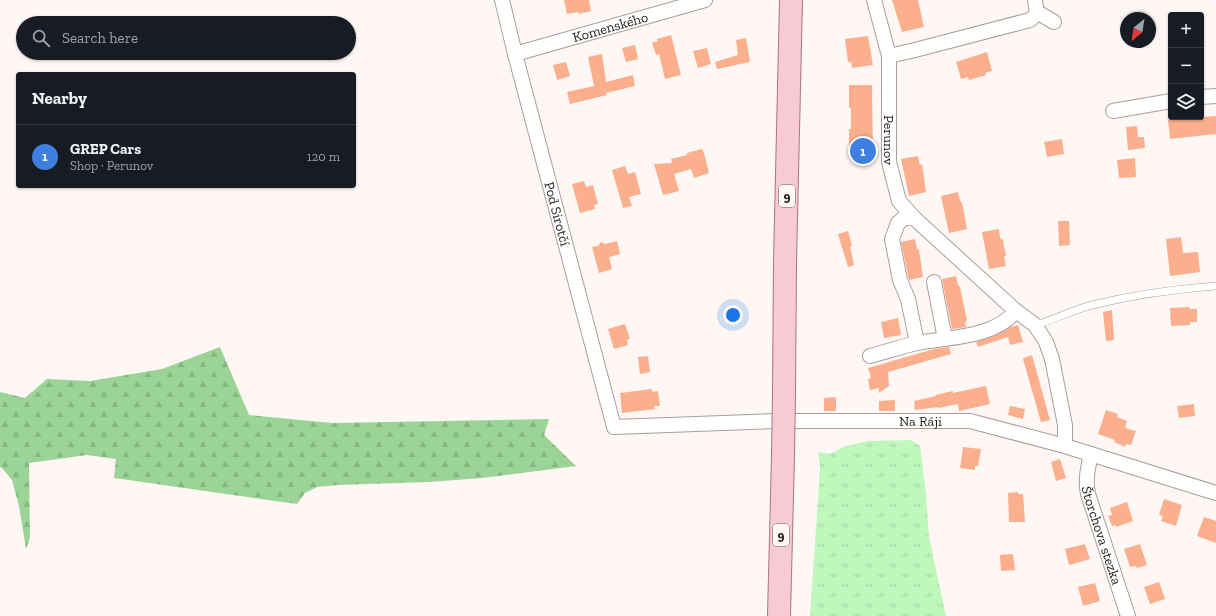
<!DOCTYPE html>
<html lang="en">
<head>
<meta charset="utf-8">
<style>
  body { margin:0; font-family:"Zilla Slab",serif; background:#20242c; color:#f1f3f6 }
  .controls { position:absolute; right:12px; top:12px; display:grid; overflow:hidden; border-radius:4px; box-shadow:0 1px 3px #0004 }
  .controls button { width:36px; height:36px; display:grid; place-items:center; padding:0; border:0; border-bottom:1px solid #363941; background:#171b24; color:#f1f3f6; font:20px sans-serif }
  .compass { position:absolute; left:1120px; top:12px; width:36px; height:36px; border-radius:50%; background:#171b24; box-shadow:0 1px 3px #0004; rotate:210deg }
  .you { position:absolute; left:733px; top:315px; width:14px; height:14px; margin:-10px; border:3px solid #fff; border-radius:50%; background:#1a73e8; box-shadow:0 0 0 6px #1a73e833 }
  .badge { display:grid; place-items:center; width:26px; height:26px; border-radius:50%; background:#d93025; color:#fff; font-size:13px; font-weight:700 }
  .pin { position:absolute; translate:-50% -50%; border:2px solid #fff; box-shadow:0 1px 4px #0006 }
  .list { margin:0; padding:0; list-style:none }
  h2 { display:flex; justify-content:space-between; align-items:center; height:52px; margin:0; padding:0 16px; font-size:17px }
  h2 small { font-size:13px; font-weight:400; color:#9ea1a6 }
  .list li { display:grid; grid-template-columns:26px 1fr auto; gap:12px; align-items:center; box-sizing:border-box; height:64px; padding:0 16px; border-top:1px solid #363941 }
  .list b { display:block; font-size:15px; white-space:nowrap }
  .list p { margin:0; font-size:13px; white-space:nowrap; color:#9ea1a6 }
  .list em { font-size:13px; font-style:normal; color:#9ea1a6 }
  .icon { flex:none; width:22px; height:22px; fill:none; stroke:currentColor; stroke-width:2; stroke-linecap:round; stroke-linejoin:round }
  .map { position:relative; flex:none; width:1216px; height:616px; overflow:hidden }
  .search { position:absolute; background:#171b24; box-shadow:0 1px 3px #0004; left:16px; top:16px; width:340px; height:44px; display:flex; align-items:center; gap:10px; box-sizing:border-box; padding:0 14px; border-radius:22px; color:#9ea1a6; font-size:15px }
  .panel { position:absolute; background:#171b24; box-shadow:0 1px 3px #0004; left:16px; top:72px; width:340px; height:116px; border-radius:4px }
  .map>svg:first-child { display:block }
  .grass { fill:url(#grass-tufts) }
  .forest { fill:url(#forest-firs) }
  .building { fill:#fbaf8d }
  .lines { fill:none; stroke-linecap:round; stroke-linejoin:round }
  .lane-casing { stroke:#a99f9a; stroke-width:8 }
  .street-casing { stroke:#a99f9a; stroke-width:16 }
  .primary-casing { stroke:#aa767f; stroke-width:24 }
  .lane { stroke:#fff; stroke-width:7 }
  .street { stroke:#fff; stroke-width:14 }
  .primary { stroke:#f8cad3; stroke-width:22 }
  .primary-bridge-casing { stroke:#aa767f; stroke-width:24; stroke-linecap:butt }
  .primary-bridge { stroke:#f8cad3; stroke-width:22 }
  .labels { text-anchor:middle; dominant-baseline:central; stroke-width:4; stroke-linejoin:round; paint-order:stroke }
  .shield { fill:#fef7f4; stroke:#635e5c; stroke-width:1 }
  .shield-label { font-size:13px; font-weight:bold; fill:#211d1b }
  .street-label { font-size:14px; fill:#211d1b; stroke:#fef7f4 }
</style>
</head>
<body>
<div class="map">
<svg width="1216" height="616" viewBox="0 0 1216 616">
  <defs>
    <pattern id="grass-tufts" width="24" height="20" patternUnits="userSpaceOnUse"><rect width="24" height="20" fill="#c0f7bc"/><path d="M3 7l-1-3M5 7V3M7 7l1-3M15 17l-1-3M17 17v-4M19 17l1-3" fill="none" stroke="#a5d3a1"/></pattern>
    <pattern id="forest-firs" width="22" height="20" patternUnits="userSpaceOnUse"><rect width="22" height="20" fill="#9cd498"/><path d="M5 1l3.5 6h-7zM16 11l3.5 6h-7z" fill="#86b682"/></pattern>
  </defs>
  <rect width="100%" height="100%" fill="#fef7f4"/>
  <path class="grass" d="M911 440 920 446 926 494 929 537 946 616H810L818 500 820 466 818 452 830 454 843 447 868 441Z"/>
  <path class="forest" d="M220 347 249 415 332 423 549 419 544 435 576 466 482 478 429 482 338 485 317 487 305 493 297 504 114 478 116 459 87 455 29 463 30 538 26 549 19 506 12 480 2 468 0 467V392L25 398 47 379 90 381 162 369Z"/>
  <g class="building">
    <path d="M564 0H589L591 11 579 14 578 12 567 14Z"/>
    <path d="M892 0H918L924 27 902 32Z"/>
    <path d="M671 35 681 75 665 79 659 54 656 55 652 43 658 41 657 39Z"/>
    <path d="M868 36 873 65 852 68 851 62H848L845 39Z"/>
    <path d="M746 38 750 62 717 69 715 62 738 55 736 40Z"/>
    <path d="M635 45 638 59 626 62 622 48Z"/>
    <path d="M707 48 711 64 698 68 693 51Z"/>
    <path d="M987 52 992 71 985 73 986 75 969 80 968 77 961 79 956 62Z"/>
    <path d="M602 54 606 82 633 75 635 86 606 93 607 95 570 104 567 92 594 86 588 57Z"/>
    <path d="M566 62 570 76 557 80 553 65Z"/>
    <path d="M849 85H872L873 159 851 158V152H849V129H851V108H849Z"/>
    <path d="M1216 116V134L1170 139 1168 120Z"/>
    <path d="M1137 126 1138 137H1144L1145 148 1128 150 1126 127Z"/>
    <path d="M1062 139 1064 154 1047 157 1044 142Z"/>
    <path d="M702 149 704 153 709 173 694 178 691 169 674 174 679 191 663 195 654 164 672 163 671 159 687 155V153Z"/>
    <path d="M918 156 920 165 922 164 926 192 909 196 901 159Z"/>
    <path d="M1135 158 1136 177 1119 178 1117 160Z"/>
    <path d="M625 166 628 174 635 172 641 194 629 197 632 206 623 208 612 170Z"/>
    <path d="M584 181 586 187 593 185 598 204 594 205 595 209 580 213 572 184Z"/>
    <path d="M958 192 960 201 962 203 967 229 949 233 941 196Z"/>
    <path d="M1058 221H1069L1070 245 1059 246Z"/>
    <path d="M999 229 1000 238 1003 240 1004 247 1006 255 1004 257 1006 266 989 269 982 232Z"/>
    <path d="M848 231 852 246H850L854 265 848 267 838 234Z"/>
    <path d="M1181 237 1183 253 1198 252 1200 272 1170 276 1166 239Z"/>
    <path d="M915 239 917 249 919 250 923 277 909 280 901 242Z"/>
    <path d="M617 241 620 254 609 257 612 269 599 273 592 247 598 246 601 242 605 244Z"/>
    <path d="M956 276 958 285 960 287 967 320 965 323 966 327 952 329 942 279Z"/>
    <path d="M1189 307 1190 309H1197V322H1190V325L1171 326 1170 308Z"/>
    <path d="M1112 310 1114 340 1106 341 1103 312Z"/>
    <path d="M898 318 901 335 884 338 881 322Z"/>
    <path d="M625 324 630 339 627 340 628 345 614 349 608 329Z"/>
    <path d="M1018 325 1023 342 1010 345 1008 337 978 347 976 342 999 334 1011 327Z"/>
    <path d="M949 347 951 354 888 372 889 386 879 393V388L870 390 868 379 871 378 868 368 934 349Z"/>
    <path d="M1032 355 1050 420 1041 422 1023 359 1024 358Z"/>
    <path d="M648 356 650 372 640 374 638 357Z"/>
    <path d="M986 386 990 404 959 411 958 404 938 408V407L915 410 914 401 936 396 935 395 953 391V393Z"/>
    <path d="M652 389V392L658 391 660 406H654L655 409 622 413 620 393Z"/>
    <path d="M836 397V411H824V398Z"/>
    <path d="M895 400V411H879V401Z"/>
    <path d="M1194 404 1195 416 1179 418 1177 406Z"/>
    <path d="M1010 406 1025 409 1023 419 1008 415Z"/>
    <path d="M1106 410 1118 414 1117 417 1127 421 1125 428 1136 431 1131 445 1126 444 1125 447 1114 442 1115 440 1098 434Z"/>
    <path d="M963 447 981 449 978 466H975V470L960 468Z"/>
    <path d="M1060 459 1066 478 1056 481 1051 462Z"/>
    <path d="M1018 492V494H1023L1025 522H1009L1008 493Z"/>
    <path d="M1164 499 1182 505 1176 526 1161 521 1163 516 1159 515Z"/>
    <path d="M1127 502 1133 521 1116 527V525L1112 526 1108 516 1112 515 1110 508Z"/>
    <path d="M1204 517 1216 521V543L1197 536Z"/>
    <path d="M1085 544 1090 559 1069 565 1065 549Z"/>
    <path d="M1140 544 1147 565 1137 568 1136 566 1130 567 1124 549Z"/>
    <path d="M1013 554 1015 570 1001 571 1000 555Z"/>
    <path d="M1159 582 1165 599 1150 604 1144 587Z"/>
    <path d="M1095 583 1100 601 1083 606 1078 587Z"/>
  </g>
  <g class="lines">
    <g class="lane-casing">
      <path id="lane" d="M1035 325C1054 320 1072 310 1092 305 1133 295 1175 289 1216 286"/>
    </g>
    <g class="street-casing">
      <g id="street">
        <path id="s1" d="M502 0 515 54 614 427 775 421H970L1065 446 1216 493"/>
        <path id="s2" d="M874 0 889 56V162L899 201 914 218 1016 311 1035 325 1046 342 1052 359 1065 425V446"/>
        <path d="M1037 12 1054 22"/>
        <path id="s3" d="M515 54 705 0"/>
        <path d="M889 56 915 50 1030 20 1037 14 1035 0"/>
        <path d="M1201 97 1216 96"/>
        <path d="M1113 111 1171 101"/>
        <path d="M914 218H904L898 223 892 239 900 280 908 299 917 343"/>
        <path d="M934 282 945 339"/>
        <path d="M870 356C886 352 902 346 918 343 949 337 994 338 1016 311"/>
        <path id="s4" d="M1091 454C1088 468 1085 480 1088 494L1128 616"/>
      </g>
    </g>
    <g class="primary-casing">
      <g id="primary">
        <path d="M784 393 785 262 791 0"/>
        <path d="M779 616 783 455"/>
      </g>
    </g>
    <use href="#lane" class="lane"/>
    <use href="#street" class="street"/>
    <use href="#primary" class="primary"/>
    <g class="primary-bridge-casing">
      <path id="primary-bridge" d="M783 455 784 393"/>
    </g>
    <use href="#primary-bridge" class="primary-bridge"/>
  </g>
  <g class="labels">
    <g class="shield">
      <rect x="779" y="185" width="16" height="22" rx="3"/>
      <rect x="773" y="524" width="16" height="22" rx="3"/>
    </g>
    <g class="shield-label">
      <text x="787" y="196">9</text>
      <text x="781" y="535">9</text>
    </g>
    <g class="street-label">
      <text stroke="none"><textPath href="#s3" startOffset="99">Komenského</textPath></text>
      <text stroke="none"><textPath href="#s2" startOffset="142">Perunov</textPath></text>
      <text stroke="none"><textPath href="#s1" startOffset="221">Pod Sirotčí</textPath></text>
      <text stroke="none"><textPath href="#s1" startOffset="748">Na Ráji</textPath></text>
      <text stroke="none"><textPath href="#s4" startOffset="84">Štorchova stezka</textPath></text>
    </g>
  </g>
</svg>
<div class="controls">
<button>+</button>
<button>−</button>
<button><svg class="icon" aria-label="layers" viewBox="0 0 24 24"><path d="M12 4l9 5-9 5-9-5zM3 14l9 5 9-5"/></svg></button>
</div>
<svg class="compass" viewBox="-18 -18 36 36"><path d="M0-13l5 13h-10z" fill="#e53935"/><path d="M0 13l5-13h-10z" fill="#9ea1a6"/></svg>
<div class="you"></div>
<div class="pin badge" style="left:863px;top:151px;background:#3f7fe0">1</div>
<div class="search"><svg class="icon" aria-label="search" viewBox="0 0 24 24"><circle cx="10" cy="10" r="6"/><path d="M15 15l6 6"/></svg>Search here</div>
<section class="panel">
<h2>Nearby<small></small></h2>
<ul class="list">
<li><span class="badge" style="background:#3f7fe0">1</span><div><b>GREP Cars</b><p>Shop · Perunov</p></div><em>120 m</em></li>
</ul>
</section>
</div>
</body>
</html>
